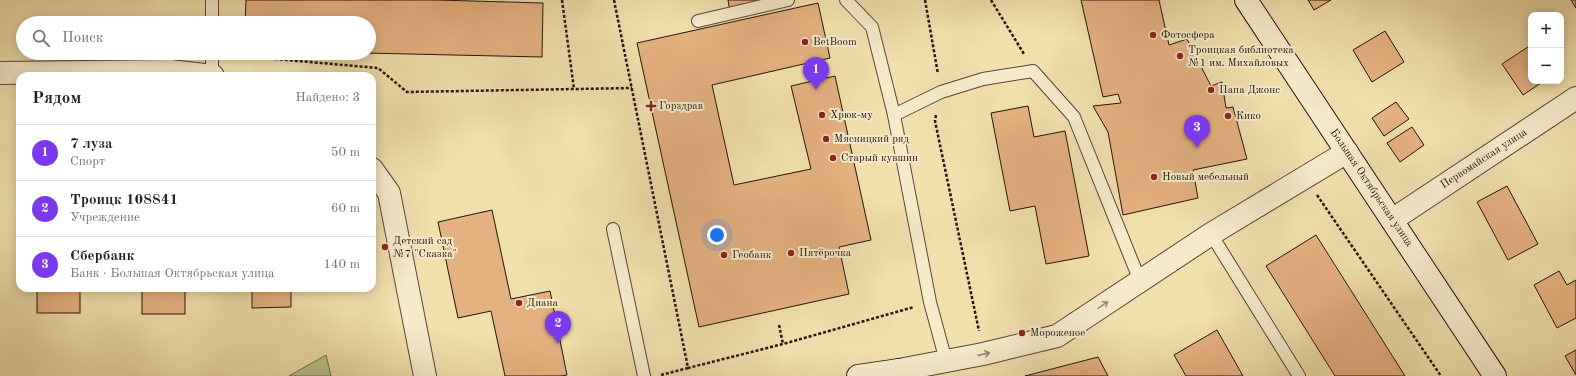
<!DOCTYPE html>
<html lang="ru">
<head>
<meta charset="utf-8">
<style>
  body { margin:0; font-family:"Old Standard TT",serif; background:#f2f2f2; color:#222 }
  .controls { position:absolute; right:12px; top:12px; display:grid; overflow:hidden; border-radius:8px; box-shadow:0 2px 10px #0003 }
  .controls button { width:36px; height:36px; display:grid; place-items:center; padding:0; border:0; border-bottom:1px solid #e0e0e0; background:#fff; color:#222; font:20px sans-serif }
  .you { position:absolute; left:717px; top:235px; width:14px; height:14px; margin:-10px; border:3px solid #fff; border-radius:50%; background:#1a73e8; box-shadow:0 0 0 6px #1a73e833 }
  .badge { display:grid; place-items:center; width:26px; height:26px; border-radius:50%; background:#7c3aed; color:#fff; font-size:13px; font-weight:700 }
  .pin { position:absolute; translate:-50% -33px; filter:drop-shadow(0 1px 2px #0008) }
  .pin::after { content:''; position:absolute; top:21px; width:14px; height:12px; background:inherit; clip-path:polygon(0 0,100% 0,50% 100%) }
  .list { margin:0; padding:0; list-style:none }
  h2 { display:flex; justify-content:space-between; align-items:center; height:52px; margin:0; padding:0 16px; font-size:17px }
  h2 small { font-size:13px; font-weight:400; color:#767676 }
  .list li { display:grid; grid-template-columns:26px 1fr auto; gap:12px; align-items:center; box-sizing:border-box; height:56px; padding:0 16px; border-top:1px solid #e0e0e0 }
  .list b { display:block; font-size:15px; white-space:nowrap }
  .list p { margin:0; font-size:13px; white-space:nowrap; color:#767676 }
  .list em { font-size:13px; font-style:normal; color:#767676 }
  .icon { flex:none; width:22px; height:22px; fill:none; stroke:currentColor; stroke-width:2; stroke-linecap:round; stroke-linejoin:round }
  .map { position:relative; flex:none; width:1576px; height:376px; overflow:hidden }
  .search { position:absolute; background:#fff; box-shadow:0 2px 10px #0003; left:16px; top:16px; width:360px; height:44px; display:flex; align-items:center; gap:10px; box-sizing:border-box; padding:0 14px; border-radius:22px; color:#767676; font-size:15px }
  .panel { position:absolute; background:#fff; box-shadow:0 2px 10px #0003; left:16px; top:72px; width:360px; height:220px; border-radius:12px }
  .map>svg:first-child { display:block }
  .green { fill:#b7c28c; stroke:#6e6a4a }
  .building { fill:#e4b180; stroke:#241209 }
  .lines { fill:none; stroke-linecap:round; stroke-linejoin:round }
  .lane-casing { stroke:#574532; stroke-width:14 }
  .street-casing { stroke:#574532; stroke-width:24 }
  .secondary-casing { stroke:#241209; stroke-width:24 }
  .path { stroke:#241209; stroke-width:2.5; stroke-dasharray:3 2; stroke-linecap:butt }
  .lane { stroke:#f6eac9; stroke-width:12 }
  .street { stroke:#f6eac9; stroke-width:22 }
  .secondary { stroke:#f6eac9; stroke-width:22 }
  .oneway { stroke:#988973 }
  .poi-dot { fill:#8f2418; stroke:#f6eac9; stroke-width:1.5 }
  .labels { text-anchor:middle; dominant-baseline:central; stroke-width:4; stroke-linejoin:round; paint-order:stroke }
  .poi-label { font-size:11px; fill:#241209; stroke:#f6eac9; text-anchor:start }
  .street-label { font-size:11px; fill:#241209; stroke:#f6eac9 }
</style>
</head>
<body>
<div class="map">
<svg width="1576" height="376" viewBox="0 0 1576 376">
  <rect width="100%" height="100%" fill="#f1dfac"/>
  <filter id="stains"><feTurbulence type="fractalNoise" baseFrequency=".005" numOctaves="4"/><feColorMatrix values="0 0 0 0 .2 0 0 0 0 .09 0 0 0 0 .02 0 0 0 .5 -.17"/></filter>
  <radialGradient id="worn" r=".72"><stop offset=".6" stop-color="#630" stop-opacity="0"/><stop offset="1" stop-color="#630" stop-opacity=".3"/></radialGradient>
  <path class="green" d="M326 355 331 376H289Z"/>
  <g class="building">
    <path d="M246 0H437L543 3 542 57 365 53H369V23H245Z"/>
    <path d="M728 0H765L730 12Z"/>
    <path d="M1081 0H1159L1169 45 1187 39 1211 86 1222 82 1226 108 1233 107 1247 159 1193 170 1198 198 1123 215 1108 132 1093 106 1121 103 1118 94 1103 97Z"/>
    <path d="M1308 0H1331L1314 10Z"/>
    <path d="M1571 0H1576V8Z"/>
    <path d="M818 3 830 58 712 85 734 185 811 169 791 86 835 76 871 240 839 247 849 294 699 327 637 43Z"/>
    <path d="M1385 31 1404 62 1372 82 1353 50Z"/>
    <path d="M1531 45V81H1544L1523 95 1502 64Z"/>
    <path d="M1396 102 1409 119 1384 136 1372 118Z"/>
    <path d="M1028 106 1034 137 1065 131 1089 256 1046 264 1035 206 1010 211 991 113Z"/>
    <path d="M1412 127 1424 145 1400 162 1387 143Z"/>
    <path d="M1507 186 1538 244 1508 260 1477 202Z"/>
    <path d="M492 210 511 299 550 291 567 375 561 376H505L491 311 458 318 438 222Z"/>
    <path d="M1316 235 1405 376H1335L1266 266Z"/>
    <path d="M1559 271 1567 285 1576 280V318L1557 328 1534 285Z"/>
    <rect x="37" y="288" width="43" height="25"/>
    <rect x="142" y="288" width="43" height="26"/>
    <path d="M252 288H291V307L252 308Z"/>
    <path d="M1217 330 1243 376H1186L1174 355Z"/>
    <path d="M1576 350V375L1565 356Z"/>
    <path d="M1098 357 1108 376H1025Z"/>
  </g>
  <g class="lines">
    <g class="lane-casing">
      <g id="lane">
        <path d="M212 0V23"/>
        <path d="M846 0 872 27 894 115"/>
        <path d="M698 21 788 0"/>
        <path d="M212 53V76"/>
        <path d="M613 229 644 376"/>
        <path d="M1211 234 1299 376"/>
        <path d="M946 361 930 302 894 115 941 92 983 79 1033 71 1074 117 1140 281"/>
      </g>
    </g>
    <g class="street-casing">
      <g id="street">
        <path d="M0 73 170 71 213 76"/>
        <path d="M372 169 389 193 425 376"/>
        <path d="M1392 220 1576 98"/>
        <path d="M899 370 983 354 1057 336 1211 234 1347 152"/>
      </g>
    </g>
    <g class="secondary-casing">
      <g id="secondary">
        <path d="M1246 0 1495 376"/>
        <path d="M858 376 899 370 900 376"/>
      </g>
    </g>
    <g class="path">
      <path d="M562 0 574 89"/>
      <path d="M614 0 688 368 783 344 914 307"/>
      <path d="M925 0 938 74"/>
      <path d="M991 0 1024 54"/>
      <path d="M230 55 378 68 407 92 632 88"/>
      <path d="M936 115 935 121 979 331"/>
      <path d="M1317 195 1441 376"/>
      <path d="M779 325 783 344"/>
      <path d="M661 375 688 368"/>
    </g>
    <use href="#lane" class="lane"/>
    <use href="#street" class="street"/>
    <use href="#secondary" class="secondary"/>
  </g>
  <defs><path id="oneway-shaft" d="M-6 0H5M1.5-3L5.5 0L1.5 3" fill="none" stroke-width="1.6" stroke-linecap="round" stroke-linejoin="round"/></defs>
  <g class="oneway">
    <use href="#oneway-shaft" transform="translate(1103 305) rotate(-34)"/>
    <use href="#oneway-shaft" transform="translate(984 354) rotate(-13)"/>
  </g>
  <g class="poi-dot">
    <circle cx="1153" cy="35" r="4"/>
    <circle cx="805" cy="42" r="4"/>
    <circle cx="1180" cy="56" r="4"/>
    <circle cx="1211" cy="90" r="4"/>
    <path d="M649 100h4v4h4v4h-4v4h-4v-4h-4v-4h4z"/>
    <circle cx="822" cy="115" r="4"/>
    <circle cx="1228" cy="116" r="4"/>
    <circle cx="826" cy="139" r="4"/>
    <circle cx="833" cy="158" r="4"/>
    <circle cx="1154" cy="177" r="4"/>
    <circle cx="385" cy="247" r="4"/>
    <circle cx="791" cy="253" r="4"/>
    <circle cx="724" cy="255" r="4"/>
    <circle cx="519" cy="303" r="4"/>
    <circle cx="1022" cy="333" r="4"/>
  </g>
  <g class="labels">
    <g class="poi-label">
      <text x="1161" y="35">Фотосфера</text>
      <text x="813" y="42">BetBoom</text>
      <text x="1188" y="50">Троицкая библиотека<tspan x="1188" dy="13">№1 им. Михайловых</tspan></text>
      <text x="1219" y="90">Папа Джонс</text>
      <text x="659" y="106">Горздрав</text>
      <text x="830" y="115">Хрюк-му</text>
      <text x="1236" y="116">Кико</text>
      <text x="834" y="139">Мясницкий ряд</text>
      <text x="841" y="158">Старый кувшин</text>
      <text x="1162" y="177">Новый мебельный</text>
      <text x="393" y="241">Детский сад<tspan x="393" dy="13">№7 "Сказка"</tspan></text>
      <text x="799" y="253">Пятёрочка</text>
      <text x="732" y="255">Геобанк</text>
      <text x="527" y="303">Диана</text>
      <text x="1030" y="333">Мороженое</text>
    </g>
    <g class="street-label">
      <text transform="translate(1484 159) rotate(-33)">Первомайская улица</text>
      <text transform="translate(1371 188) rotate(56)">Большая Октябрьская улица</text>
    </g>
  </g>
  <rect width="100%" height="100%" filter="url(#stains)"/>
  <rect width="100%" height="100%" fill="url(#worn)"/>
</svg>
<div class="controls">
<button>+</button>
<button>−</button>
</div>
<div class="you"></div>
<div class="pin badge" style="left:816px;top:90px">1</div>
<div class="pin badge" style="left:558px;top:344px">2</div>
<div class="pin badge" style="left:1197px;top:148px">3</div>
<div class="search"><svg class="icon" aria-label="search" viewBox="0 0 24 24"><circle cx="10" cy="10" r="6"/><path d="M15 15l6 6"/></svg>Поиск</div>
<section class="panel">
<h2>Рядом<small>Найдено: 3</small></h2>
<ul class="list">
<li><span class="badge">1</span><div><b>7 луза</b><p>Спорт</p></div><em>50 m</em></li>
<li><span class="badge">2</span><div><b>Троицк 108841</b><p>Учреждение</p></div><em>60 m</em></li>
<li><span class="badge">3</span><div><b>Сбербанк</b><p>Банк · Большая Октябрьская улица</p></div><em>140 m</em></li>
</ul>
</section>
</div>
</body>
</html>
